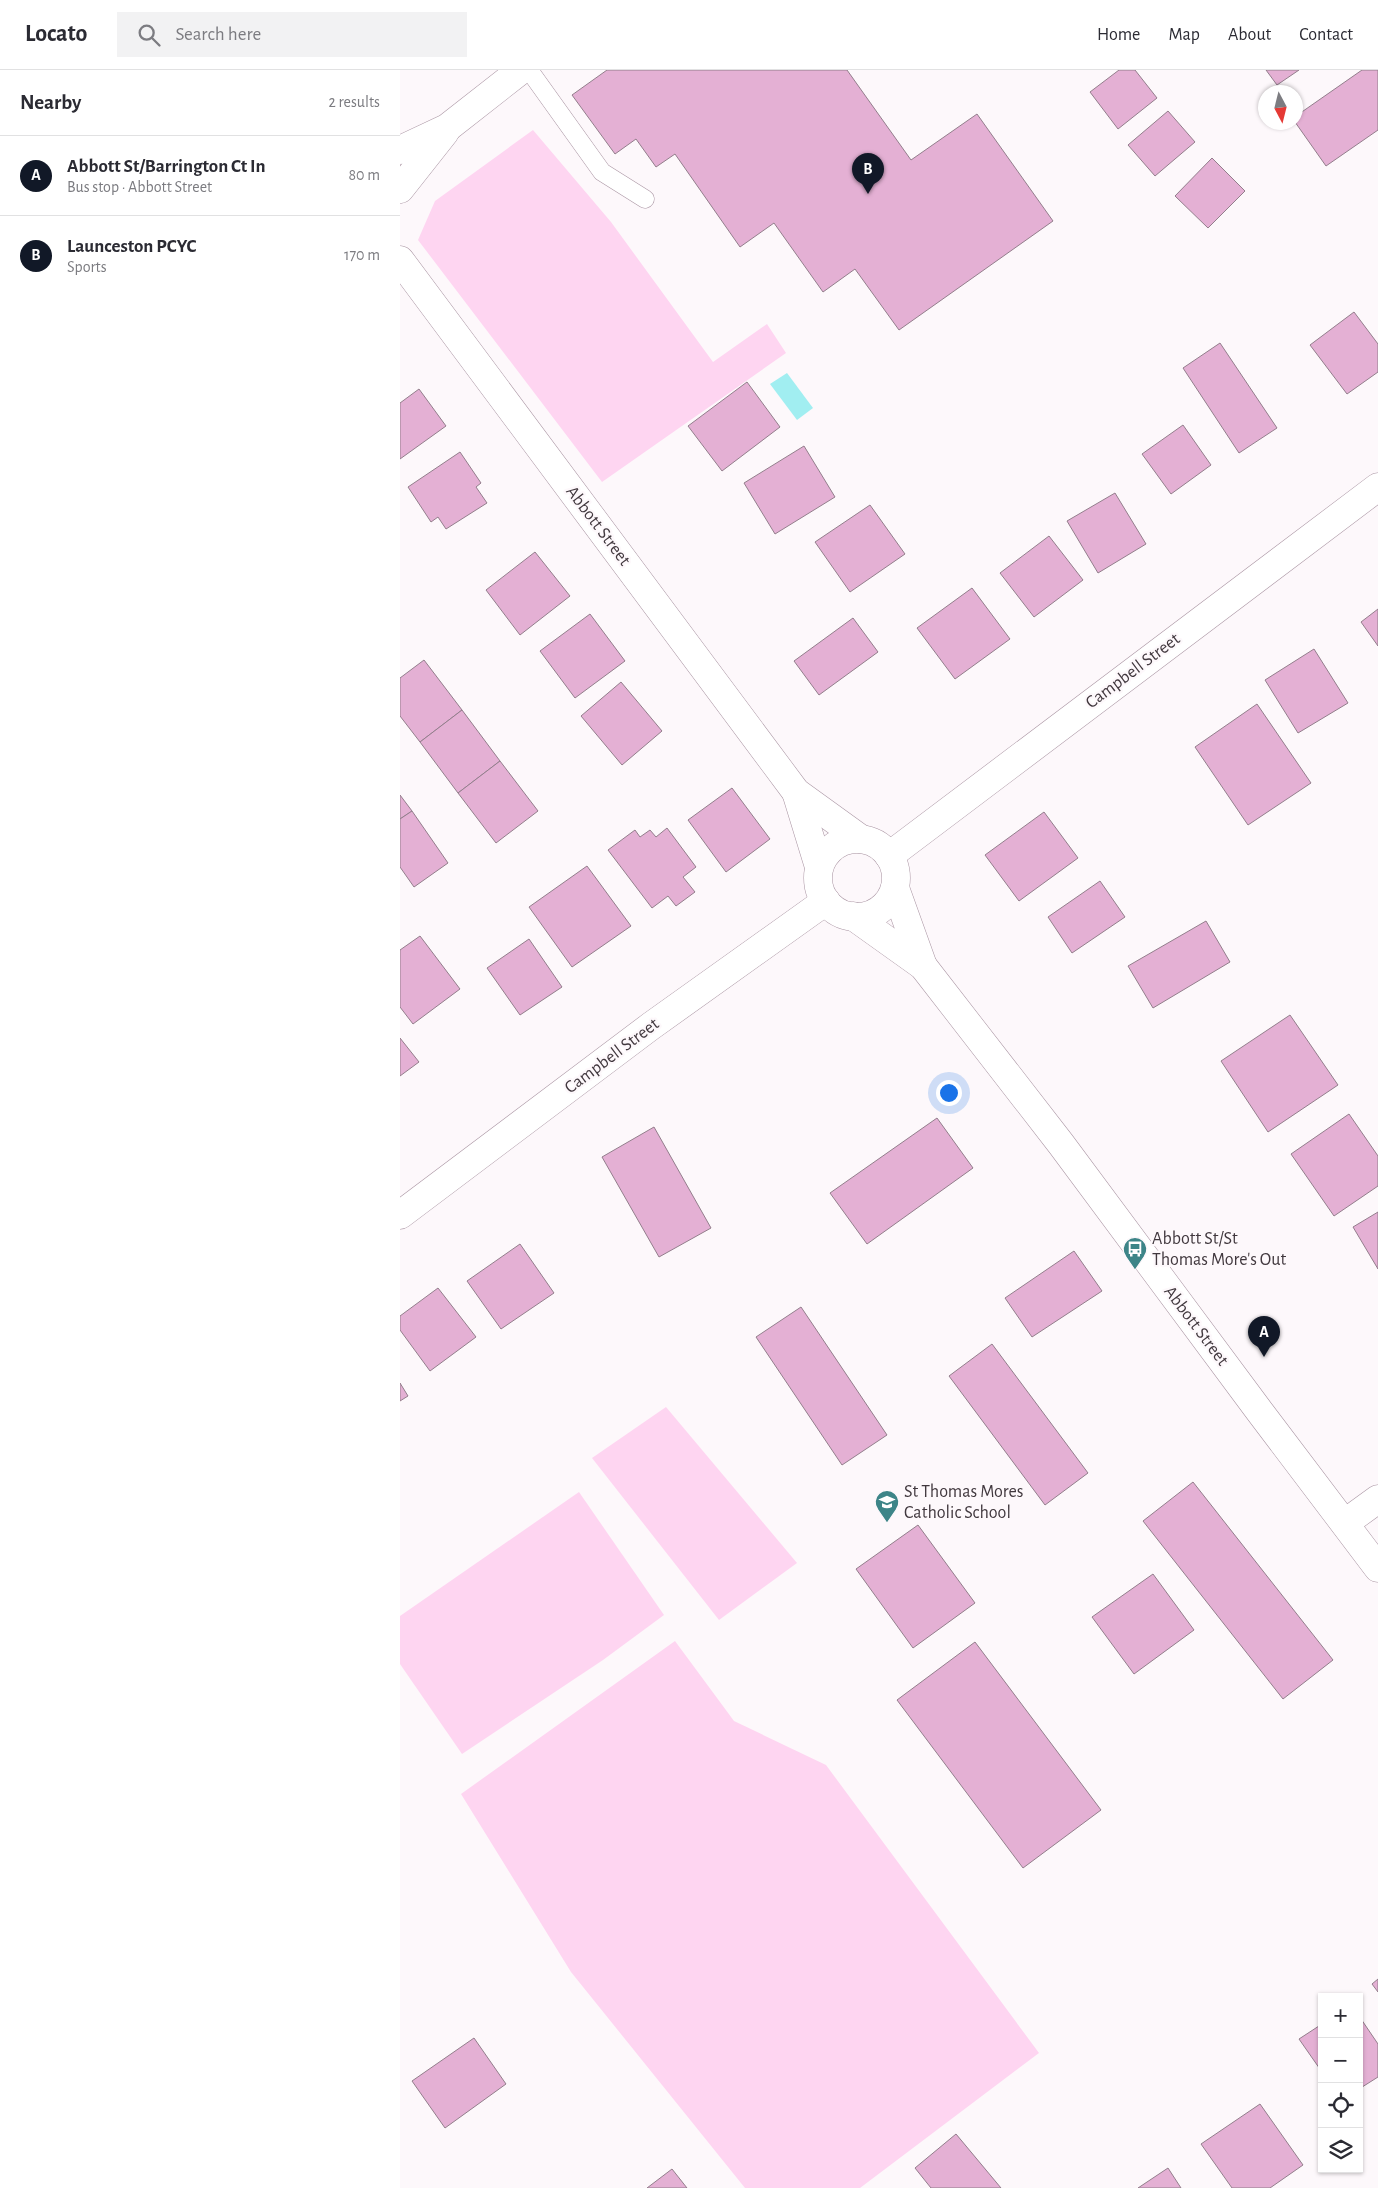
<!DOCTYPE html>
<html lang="en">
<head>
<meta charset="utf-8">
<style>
  body { margin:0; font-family:"Alegreya Sans",sans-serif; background:#f2f2f3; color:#2b2b33 }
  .controls { position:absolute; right:15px; bottom:15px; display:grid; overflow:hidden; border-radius:0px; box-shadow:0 1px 4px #0004 }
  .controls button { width:45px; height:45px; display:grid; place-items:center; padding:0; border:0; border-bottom:1px solid #e1e1e2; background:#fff; color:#2b2b33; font:25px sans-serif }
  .compass { position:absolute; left:858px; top:15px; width:45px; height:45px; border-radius:50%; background:#fff; box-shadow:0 1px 4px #0004; rotate:173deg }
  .you { position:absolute; left:548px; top:1022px; width:18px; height:18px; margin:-12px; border:4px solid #fff; border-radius:50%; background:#1a73e8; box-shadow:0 0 0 8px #1a73e833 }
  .badge { display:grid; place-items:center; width:32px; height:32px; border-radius:50%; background:#111827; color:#fff; font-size:16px; font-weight:700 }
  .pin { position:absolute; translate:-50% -41px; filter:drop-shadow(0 1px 2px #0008) }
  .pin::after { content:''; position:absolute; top:26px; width:18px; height:15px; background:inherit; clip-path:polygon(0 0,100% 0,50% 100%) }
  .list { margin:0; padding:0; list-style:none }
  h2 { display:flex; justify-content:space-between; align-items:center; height:65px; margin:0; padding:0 20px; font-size:21px }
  h2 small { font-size:16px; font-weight:400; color:#7c7c81 }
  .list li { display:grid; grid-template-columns:32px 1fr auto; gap:15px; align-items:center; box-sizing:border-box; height:80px; padding:0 20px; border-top:1px solid #e1e1e2 }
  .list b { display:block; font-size:19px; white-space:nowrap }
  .list p { margin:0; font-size:16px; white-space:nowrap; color:#7c7c81 }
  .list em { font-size:16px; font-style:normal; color:#7c7c81 }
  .icon { flex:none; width:28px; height:28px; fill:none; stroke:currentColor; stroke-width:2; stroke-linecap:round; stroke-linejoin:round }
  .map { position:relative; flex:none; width:978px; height:2118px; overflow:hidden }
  header { display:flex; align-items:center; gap:30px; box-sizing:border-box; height:70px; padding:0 25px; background:#fff; border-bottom:1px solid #e1e1e2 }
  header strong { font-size:24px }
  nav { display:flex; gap:28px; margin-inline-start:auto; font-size:18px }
  .search { width:350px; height:45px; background:#f2f2f3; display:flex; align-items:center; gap:12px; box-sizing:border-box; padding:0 18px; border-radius:0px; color:#7c7c81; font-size:19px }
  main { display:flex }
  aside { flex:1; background:#fff }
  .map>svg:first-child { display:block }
  .green { fill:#fed5f1 }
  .water { fill:#a1eef1 }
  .building { fill:#e4b0d4; stroke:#937e8c }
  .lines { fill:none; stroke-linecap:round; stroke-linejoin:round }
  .service-casing { stroke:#aa95a3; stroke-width:19 }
  .minor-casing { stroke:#aa95a3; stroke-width:29 }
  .service { stroke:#fff; stroke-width:18 }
  .minor { stroke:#fff; stroke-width:28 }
  .labels { text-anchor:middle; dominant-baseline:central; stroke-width:4.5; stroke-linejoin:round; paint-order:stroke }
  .street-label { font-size:18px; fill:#41383e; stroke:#fdf8fb }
  .poi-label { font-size:18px; fill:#41383e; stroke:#fdf8fb; text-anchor:start }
</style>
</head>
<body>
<header>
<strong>Locato</strong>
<div class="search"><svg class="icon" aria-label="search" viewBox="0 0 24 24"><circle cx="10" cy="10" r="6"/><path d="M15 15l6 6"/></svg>Search here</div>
<nav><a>Home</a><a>Map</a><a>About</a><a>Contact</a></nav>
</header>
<main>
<aside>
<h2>Nearby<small>2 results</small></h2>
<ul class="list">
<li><span class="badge">A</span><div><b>Abbott St/Barrington Ct In</b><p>Bus stop · Abbott Street</p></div><em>80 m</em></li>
<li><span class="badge">B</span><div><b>Launceston PCYC</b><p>Sports</p></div><em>170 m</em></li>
</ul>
</aside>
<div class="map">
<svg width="978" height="2118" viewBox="0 0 978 2118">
  <rect width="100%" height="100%" fill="#fdf8fb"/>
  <g class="green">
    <path d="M133 60 211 152 313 292 367 254 386 283 202 412 18 170 35 131Z"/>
    <path d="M266 1337 397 1493 319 1550 192 1388Z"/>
    <path d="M179 1422 264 1545 203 1590 62 1684 0 1594V1546Z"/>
    <path d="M275 1571 334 1651 426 1695 639 1983 460 2118H345L171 1902 61 1724Z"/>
  </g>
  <path class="water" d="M387 303 413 338 397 350 370 314Z"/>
  <g class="building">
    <path d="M207 0H447L511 90 577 44 653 151 499 260 455 199 423 222 374 153 340 177 275 84 256 97 236 69 215 84 172 25Z"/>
    <path d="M719 0H735L757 28 718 59 690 22Z"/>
    <path d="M866 0H899L877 15Z"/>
    <path d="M962 0H978V60L926 96 895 52 896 46Z"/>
    <path d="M768 41 795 72 755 106 728 75Z"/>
    <path d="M812 88 845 121 808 158 775 126Z"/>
    <path d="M954 242 978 274V302L947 324 910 275Z"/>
    <path d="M820 273 877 358 839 383 783 298Z"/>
    <path d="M347 312 380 357 322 401 288 356Z"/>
    <path d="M19 319 46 356 0 389V333Z"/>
    <path d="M783 355 811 395 771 424 742 384Z"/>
    <path d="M404 376 435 427 375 464 344 413Z"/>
    <path d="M60 382 81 413 76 417 87 433 46 459 38 447 31 452 8 417Z"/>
    <path d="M715 423 746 474 698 503 667 451Z"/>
    <path d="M470 435 505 484 450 522 415 472Z"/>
    <path d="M649 466 683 510 634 547 600 503Z"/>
    <path d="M135 482 170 526 120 565 86 520Z"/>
    <path d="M572 518 610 569 555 609 517 558Z"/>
    <path d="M978 539V576L961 552Z"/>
    <path d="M190 544 225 591 175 628 140 581Z"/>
    <path d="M453 548 478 582 419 625 394 591Z"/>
    <path d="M914 579 948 633 898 663 865 610Z"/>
    <path d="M24 590 62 640 20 672 0 646V608Z"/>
    <path d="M221 612 262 661 222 695 181 646Z"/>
    <path d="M857 634 911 713 848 755 795 677Z"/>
    <path d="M62 640 100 691 58 723 20 672Z"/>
    <path d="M100 691 138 741 96 773 58 723Z"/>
    <path d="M332 718 370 769 326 802 288 750Z"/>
    <path d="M0 725 12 741 0 749Z"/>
    <path d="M12 741 48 793 14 817 0 797V749Z"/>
    <path d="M644 742 678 788 619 831 585 785Z"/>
    <path d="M267 758 296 797 283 807 295 822 276 836 268 826 252 838 208 780 235 760 240 767 250 760 256 767Z"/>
    <path d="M187 796 231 856 172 897 129 837Z"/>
    <path d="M700 811 725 847 672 883 648 847Z"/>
    <path d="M806 851 830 892 753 938 728 896Z"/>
    <path d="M20 866 60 919 13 954 0 937V880Z"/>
    <path d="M129 869 162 917 120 945 87 898Z"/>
    <path d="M890 945 938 1015 868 1062 821 991Z"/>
    <path d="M0 968 19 992 0 1006Z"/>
    <path d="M949 1044 978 1086V1116L934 1146 891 1084Z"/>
    <path d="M537 1048 573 1098 467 1174 430 1123Z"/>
    <path d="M254 1057 311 1158 259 1187 202 1087Z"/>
    <path d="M978 1142V1199L953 1157Z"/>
    <path d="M120 1174 154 1223 101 1259 67 1211Z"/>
    <path d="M674 1181 702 1221 632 1267 605 1228Z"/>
    <path d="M38 1218 76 1267 30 1301 0 1260V1246Z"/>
    <path d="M401 1237 487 1365 442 1395 356 1267Z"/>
    <path d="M592 1274 688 1403 645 1435 549 1306Z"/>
    <path d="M0 1313 8 1326 0 1331Z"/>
    <path d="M793 1412 933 1590 883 1629 743 1451Z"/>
    <path d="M518 1455 575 1533 513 1578 456 1499Z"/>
    <path d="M753 1504 794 1560 734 1604 692 1547Z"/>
    <path d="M575 1572 701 1740 623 1798 497 1630Z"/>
    <path d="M978 1909V1922L972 1914Z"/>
    <path d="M959 1946 978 1974V2007L959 2019Z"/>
    <path d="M922 1954V2002L899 1969Z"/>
    <path d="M74 1968 106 2014 45 2058 12 2011Z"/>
    <path d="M860 2034 903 2095 870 2118H832L801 2074Z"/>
    <path d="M556 2064 601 2118H531L515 2098Z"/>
    <path d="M768 2098 781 2118H738Z"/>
    <path d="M272 2099 287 2118H247Z"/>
  </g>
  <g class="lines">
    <g class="service-casing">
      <path id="service" d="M129 0 202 102 245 129"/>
    </g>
    <g class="minor-casing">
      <g id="minor">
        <path d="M0 80 47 58 121 0"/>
        <path d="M0 119 45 62"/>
        <path d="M0 190 396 722 461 769"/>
        <path d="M396 722 419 797"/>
        <circle cx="457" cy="808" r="39"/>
        <path d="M489 786 978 417"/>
        <path d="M495 818 523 896"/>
        <path d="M453 846 523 896 661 1074 860 1342 978 1498"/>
        <path d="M0 1145 251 956 426 831"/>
        <path d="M945 1453 978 1429"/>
      </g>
    </g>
    <use href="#service" class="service"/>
    <use href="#minor" class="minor"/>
  </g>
  <defs>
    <g id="bus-pin" transform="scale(1.25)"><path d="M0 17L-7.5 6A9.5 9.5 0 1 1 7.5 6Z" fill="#3d8588" stroke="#fdf8fb"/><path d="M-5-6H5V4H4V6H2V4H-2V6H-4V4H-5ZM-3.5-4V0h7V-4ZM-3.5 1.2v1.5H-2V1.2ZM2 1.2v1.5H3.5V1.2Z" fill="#fff"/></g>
    <g id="school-pin" transform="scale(1.25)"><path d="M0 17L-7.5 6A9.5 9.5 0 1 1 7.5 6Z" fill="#3d8588" stroke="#fdf8fb"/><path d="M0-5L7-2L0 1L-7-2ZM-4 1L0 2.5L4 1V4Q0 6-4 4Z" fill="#fff"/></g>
  </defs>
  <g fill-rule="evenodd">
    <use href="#bus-pin" x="735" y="1179"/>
    <use href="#school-pin" x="487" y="1432"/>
  </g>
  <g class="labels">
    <g class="street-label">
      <text transform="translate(198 456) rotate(53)">Abbott Street</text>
      <text transform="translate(733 601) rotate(-37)">Campbell Street</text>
      <text transform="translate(212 986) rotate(-37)">Campbell Street</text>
      <text transform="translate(796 1256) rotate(53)">Abbott Street</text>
    </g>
    <g class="poi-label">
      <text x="752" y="1169">Abbott St/St<tspan x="752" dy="21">Thomas More's Out</tspan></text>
      <text x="504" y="1422">St Thomas Mores<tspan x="504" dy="21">Catholic School</tspan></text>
    </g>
  </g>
</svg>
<div class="controls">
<button>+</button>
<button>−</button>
<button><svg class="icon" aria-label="locate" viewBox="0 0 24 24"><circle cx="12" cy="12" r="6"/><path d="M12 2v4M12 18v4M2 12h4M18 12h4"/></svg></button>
<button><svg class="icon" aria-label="layers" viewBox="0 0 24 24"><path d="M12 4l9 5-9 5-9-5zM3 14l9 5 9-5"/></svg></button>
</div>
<svg class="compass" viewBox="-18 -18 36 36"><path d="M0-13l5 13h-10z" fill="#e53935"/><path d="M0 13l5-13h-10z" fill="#7c7c81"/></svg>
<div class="you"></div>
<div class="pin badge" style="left:864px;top:1287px">A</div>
<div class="pin badge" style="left:468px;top:124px">B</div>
</div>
</main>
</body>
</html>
